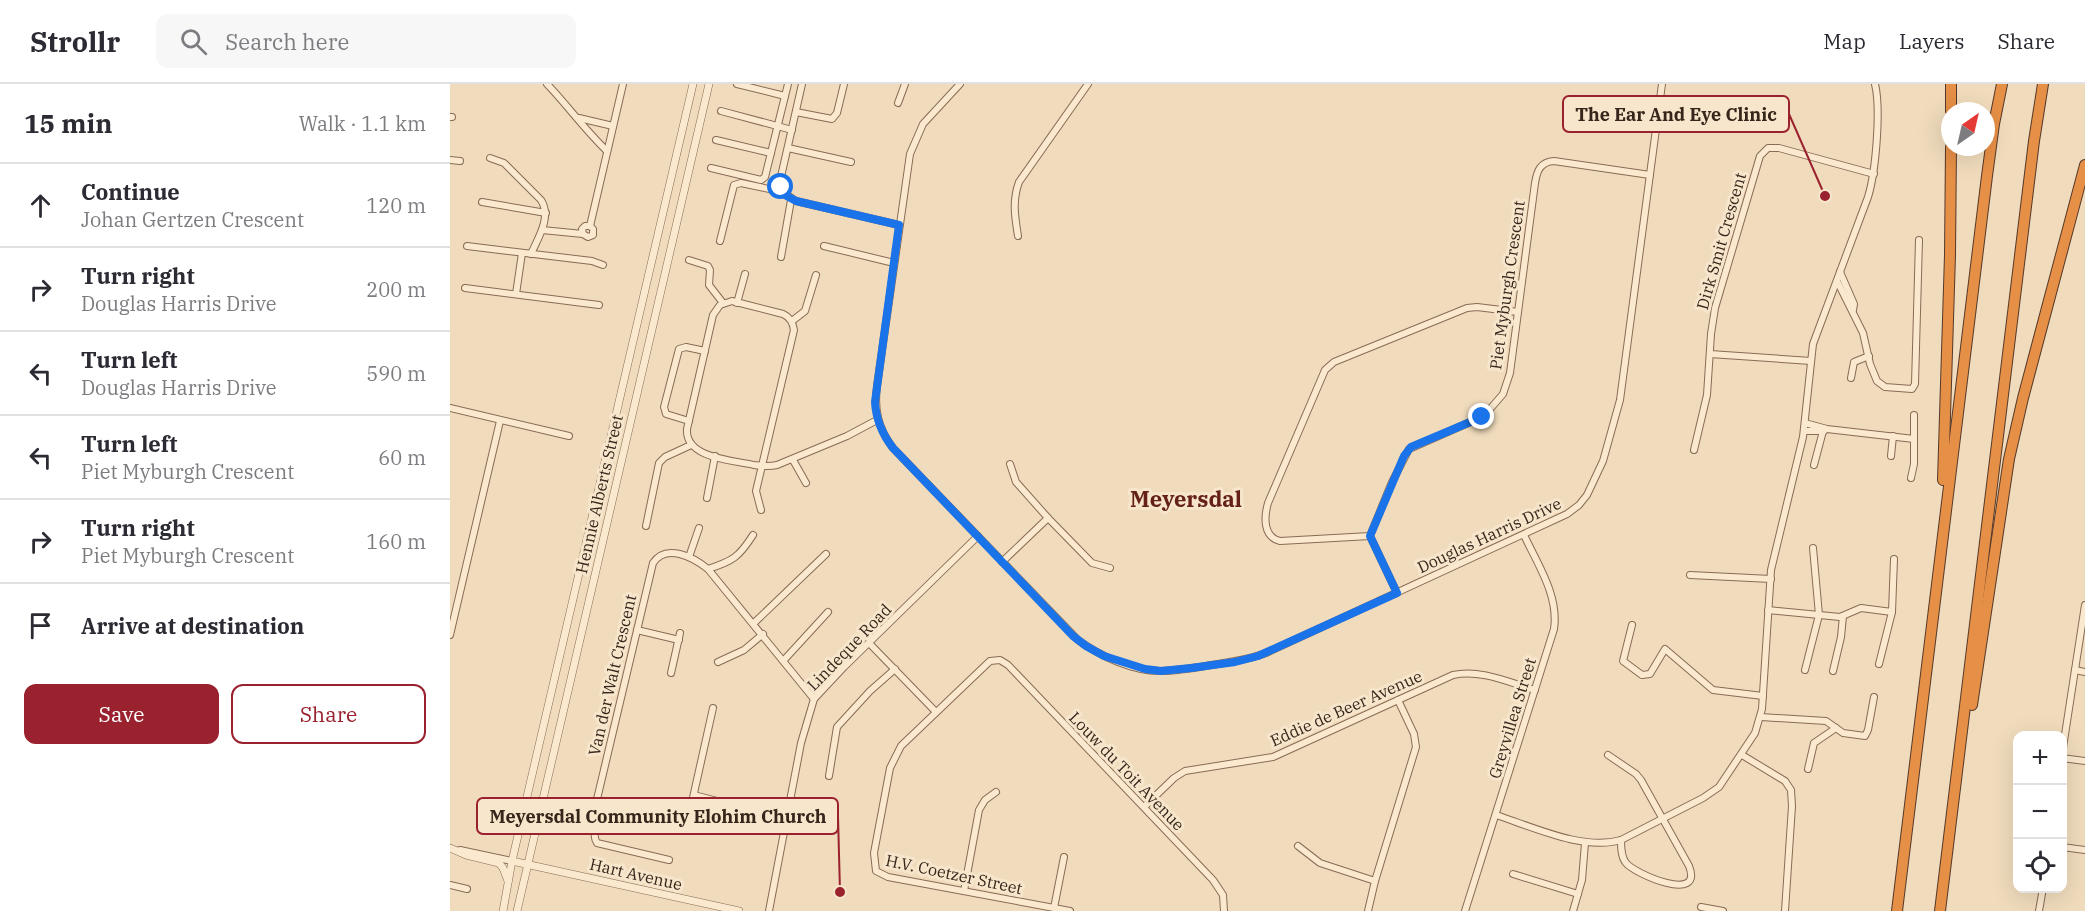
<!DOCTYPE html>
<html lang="en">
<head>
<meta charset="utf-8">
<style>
  body { margin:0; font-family:"IBM Plex Serif",serif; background:#f7f7f7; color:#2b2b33 }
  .controls { position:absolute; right:18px; bottom:18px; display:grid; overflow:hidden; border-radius:12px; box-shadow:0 6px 24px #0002 }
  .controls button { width:54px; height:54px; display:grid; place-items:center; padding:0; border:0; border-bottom:2px solid #e1e1e2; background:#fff; color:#2b2b33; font:30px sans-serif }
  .compass { position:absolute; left:1491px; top:18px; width:54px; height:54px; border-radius:50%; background:#fff; box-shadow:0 6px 24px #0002; rotate:34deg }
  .stop { position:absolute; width:18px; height:18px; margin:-14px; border:4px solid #1a73e8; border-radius:50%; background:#fff }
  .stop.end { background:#1a73e8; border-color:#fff; box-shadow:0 2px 6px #0008 }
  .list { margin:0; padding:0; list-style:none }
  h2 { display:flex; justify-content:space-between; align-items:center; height:78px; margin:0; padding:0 24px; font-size:26px }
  h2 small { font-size:20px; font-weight:400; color:#7c7c81 }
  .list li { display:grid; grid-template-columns:39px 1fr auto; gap:18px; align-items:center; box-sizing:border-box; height:84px; padding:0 24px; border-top:2px solid #e1e1e2 }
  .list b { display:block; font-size:22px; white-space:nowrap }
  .list p { margin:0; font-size:20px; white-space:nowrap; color:#7c7c81 }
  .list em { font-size:20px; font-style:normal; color:#7c7c81 }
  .actions { display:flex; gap:12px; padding:18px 24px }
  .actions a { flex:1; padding:14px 0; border:2px solid #9a222f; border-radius:12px; text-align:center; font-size:21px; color:#9a222f }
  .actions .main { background:#9a222f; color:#fff }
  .icon { flex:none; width:33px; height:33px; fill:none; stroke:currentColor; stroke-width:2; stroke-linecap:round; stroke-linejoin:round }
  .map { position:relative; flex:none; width:1635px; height:827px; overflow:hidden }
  header { display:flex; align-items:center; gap:36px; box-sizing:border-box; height:84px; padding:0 30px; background:#fff; border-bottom:2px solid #e1e1e2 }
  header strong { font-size:28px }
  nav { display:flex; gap:33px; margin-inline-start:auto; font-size:21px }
  .search { width:420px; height:54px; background:#f7f7f7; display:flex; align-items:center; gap:15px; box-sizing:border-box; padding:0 21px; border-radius:12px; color:#7c7c81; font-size:22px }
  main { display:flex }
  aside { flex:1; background:#fff }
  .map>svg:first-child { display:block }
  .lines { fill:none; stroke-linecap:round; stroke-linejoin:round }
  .minor-casing { stroke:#886b55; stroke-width:8 }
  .tertiary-casing { stroke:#886b55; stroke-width:8 }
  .motorway-casing { stroke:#55392a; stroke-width:12 }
  .minor { stroke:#fae9cf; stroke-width:6 }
  .tertiary { stroke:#fae9cf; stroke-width:7 }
  .motorway { stroke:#e68f46; stroke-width:10 }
  .route { stroke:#1a73e8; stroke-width:8 }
  .labels { text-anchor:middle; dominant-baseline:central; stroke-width:6; stroke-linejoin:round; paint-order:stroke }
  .street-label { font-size:16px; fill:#36251a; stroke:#f7e6cb }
  .district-label { font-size:22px; font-weight:bold; fill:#652018; stroke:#f7e6cb }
  .leader { fill:none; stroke:#9a222f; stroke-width:2 }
  .callout-dot { fill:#9a222f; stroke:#f7e6cb; stroke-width:2 }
  .callout { fill:#f7e6cb; stroke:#9a222f; stroke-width:2 }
  .callout-label { font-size:18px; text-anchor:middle; font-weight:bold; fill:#36251a }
</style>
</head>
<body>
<header>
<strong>Strollr</strong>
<div class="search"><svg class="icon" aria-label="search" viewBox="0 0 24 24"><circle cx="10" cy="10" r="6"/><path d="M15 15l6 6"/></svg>Search here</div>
<nav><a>Map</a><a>Layers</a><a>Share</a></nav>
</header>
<main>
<aside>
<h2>15 min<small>Walk · 1.1 km</small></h2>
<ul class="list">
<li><svg class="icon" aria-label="ahead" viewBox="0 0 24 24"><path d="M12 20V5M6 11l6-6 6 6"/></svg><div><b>Continue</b><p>Johan Gertzen Crescent</p></div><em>120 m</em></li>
<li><svg class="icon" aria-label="right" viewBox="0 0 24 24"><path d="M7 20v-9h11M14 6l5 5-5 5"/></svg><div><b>Turn right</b><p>Douglas Harris Drive</p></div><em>200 m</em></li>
<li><svg class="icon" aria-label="left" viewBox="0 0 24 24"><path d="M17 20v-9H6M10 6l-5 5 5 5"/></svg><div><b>Turn left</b><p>Douglas Harris Drive</p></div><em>590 m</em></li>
<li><svg class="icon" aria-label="left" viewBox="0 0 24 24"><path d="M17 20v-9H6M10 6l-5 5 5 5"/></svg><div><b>Turn left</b><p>Piet Myburgh Crescent</p></div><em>60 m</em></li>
<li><svg class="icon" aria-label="right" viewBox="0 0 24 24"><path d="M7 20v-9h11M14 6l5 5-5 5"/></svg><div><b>Turn right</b><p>Piet Myburgh Crescent</p></div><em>160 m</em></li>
<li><svg class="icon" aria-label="arrive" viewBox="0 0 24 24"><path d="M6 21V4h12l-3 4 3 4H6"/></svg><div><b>Arrive at destination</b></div></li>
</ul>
<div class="actions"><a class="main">Save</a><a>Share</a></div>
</aside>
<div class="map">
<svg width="1635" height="827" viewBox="0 0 1635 827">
  <rect width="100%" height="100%" fill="#f0dbbc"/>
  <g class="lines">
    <g class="minor-casing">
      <g id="minor">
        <path d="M97 0C118 22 135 46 157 67"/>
        <path d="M287 0 335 12"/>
        <path d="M352 0 330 97 333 108 346 117 449 141"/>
        <path d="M510 0 473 40 460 70 427 302C424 326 428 344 443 364L628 556C650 572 682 587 710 587 727 587 744 584 761 581 780 578 798 576 816 569L1117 430 1129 421 1137 411 1153 377 1170 316 1212 0"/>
        <path d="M448 19 455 0"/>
        <path d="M271 27 342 46"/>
        <path d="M346 28 382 35 387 29 394 0"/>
        <path d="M0 33H2"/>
        <path d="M129 34 163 42"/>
        <path d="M266 56 321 69"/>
        <path d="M338 64 401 78"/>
        <path d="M40 74 54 79 91 116C102 133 88 154 81 170"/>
        <path d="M0 76 10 77"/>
        <path d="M261 84 311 96 315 93 338 0"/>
        <path d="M32 118 96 129"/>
        <path d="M140 142 173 0"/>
        <path d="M92 146 133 150 138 153 143 151V145L140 142H135L132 145 133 150"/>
        <path d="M568 152C565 133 562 117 569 98L638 0"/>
        <path d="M270 157 284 101 291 99 333 108"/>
        <path d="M17 162 142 177 153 181"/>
        <path d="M374 162 444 179"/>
        <path d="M331 173 341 116"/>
        <path d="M239 176 258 182 260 186 259 201 273 219"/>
        <path d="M1390 188 1404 220 1403 226"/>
        <path d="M1387 197 1413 249 1420 280 1427 297 1435 303 1462 305 1465 300 1469 156"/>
        <path d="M15 204 149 221"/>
        <path d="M66 210 72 169"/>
        <path d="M287 219 295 190"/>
        <path d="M342 237 355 227 366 191"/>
        <path d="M1260 270 1361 277"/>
        <path d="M1401 294 1404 278 1419 272"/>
        <path d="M0 324 119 352"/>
        <path d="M239 337 216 330 214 323 229 265 236 263 255 267"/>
        <path d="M1355 339 1377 345 1464 355"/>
        <path d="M1354 347H1374"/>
        <path d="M1244 366 1257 311 1261 250 1265 224 1310 72 1318 64H1329L1424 90"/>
        <path d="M1441 372 1443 352"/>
        <path d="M343 376 356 399"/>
        <path d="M1364 381 1373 347"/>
        <path d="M1461 394 1464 380V331"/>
        <path d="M257 414 265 372"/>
        <path d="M311 426 306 407 344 246C343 239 340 233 333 230L282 217 270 221 263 231 237 345C235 374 281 376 304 381 311 382 319 383 327 381L397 352 427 336"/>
        <path d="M598 434 642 479 660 484"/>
        <path d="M196 442 209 379 215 373 241 361"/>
        <path d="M920 452 830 457C813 453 814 433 818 419L875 286 884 278 1017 224 1027 223 1068 228"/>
        <path d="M239 473 249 444"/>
        <path d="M552 478 598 434 566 398 560 380"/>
        <path d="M258 485C283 477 289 473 303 451"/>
        <path d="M1240 491 1321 495"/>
        <path d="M947 509 920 452 942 398 959 365 1034 332 1053 310 1060 289 1085 99C1087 87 1090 78 1104 77L1200 91"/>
        <path d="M1318 526 1390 533 1411 524 1442 528 1444 475"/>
        <path d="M304 539 376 470"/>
        <path d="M1182 541 1173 577 1192 591 1200 590 1215 565 1263 606 1313 612"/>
        <path d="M187 546 229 556"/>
        <path d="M0 551 50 337"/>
        <path d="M419 559 486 628"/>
        <path d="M334 576 378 528"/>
        <path d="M268 578 294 566 313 550"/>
        <path d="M1429 580 1442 528"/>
        <path d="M1355 586 1369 531 1363 464"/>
        <path d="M1625 586 1635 588"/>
        <path d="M1383 587 1391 553 1393 532"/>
        <path d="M221 589 230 549"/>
        <path d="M263 624 238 736 231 747H219L153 731 146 719 148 711 203 479C216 459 243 473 258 485L364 615"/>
        <path d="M1311 633 1376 637 1393 649 1415 652 1418 646 1424 613"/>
        <path d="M1612 670 1635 521"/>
        <path d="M1158 671 1186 690 1191 696 1239 782C1254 820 1185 790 1176 779 1171 773 1171 763 1171 756"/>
        <path d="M1292 671 1335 697 1341 706 1342 722 1335 827"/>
        <path d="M1612 674 1635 677"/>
        <path d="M1358 685 1364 659 1386 644"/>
        <path d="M379 692 387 643 420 607 445 585"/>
        <path d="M244 711 337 735"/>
        <path d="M694 723 724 694 735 687 823 673 1003 591C1030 585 1058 598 1085 606"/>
        <path d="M153 731C148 739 141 749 147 759L219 776"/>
        <path d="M1046 731C1083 743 1133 767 1171 756L1253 714 1269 703 1305 649 1312 625 1321 486 1353 353 1363 260 1418 113C1426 87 1431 25 1425 0"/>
        <path d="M848 762 870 779 925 797"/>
        <path d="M1612 763 1635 766"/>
        <path d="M10 766 62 777"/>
        <path d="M1063 790 1128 810"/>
        <path d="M0 801 17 805"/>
        <path d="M514 807 529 726 535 716 546 708"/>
        <path d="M1251 823 1273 827"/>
        <path d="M604 824 614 773"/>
        <path d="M319 827 351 659 364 615 394 583 528 452"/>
        <path d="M620 827 438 793 426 787 424 769 440 684 451 662 540 577 550 576 558 581 763 796 773 811 774 827"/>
        <path d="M918 827 925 797 966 663 964 650 948 616"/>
        <path d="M1015 827 1104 545C1109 512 1088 481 1074 451"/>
        <path d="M1123 827 1132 796 1135 759"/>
        <path d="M1589 827 1593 804"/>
      </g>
    </g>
    <g class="tertiary-casing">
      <g id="tertiary">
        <path d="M0 764 16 771 49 779 53 784 58 797"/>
        <path d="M62 777 289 827"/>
        <path d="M53 827 62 777 243 0"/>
        <path d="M67 827 259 0"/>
      </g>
    </g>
    <g class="motorway-casing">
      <g id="motorway">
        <path d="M1501 27V0"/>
        <path d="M1493 396 1500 171 1501 63"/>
        <path d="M1522 621 1559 375 1573 314 1635 81"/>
        <path d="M1447 827 1537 92 1544 40 1552 0"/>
        <path d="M1490 827 1584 57 1593 0"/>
      </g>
    </g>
    <use href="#minor" class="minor"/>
    <use href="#tertiary" class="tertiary"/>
    <use href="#motorway" class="motorway"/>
  </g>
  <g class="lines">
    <path class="route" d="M331 103 335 111 346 117 449 141 425 318C426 336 432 350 443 364L623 552 636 562 654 572 695 585 711 587 741 584 785 578 808 572 947 509 920 452 954 372 961 363 1032 333"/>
  </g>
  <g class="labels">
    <g class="street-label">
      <text transform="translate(1271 157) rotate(-74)">Dirk Smit Crescent</text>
      <text transform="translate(1057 201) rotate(-82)">Piet Myburgh Crescent</text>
      <text transform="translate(149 410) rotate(-77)">Hennie Alberts Street</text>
      <text transform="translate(1039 451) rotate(-25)">Douglas Harris Drive</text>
      <text transform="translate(399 563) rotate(-46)">Lindeque Road</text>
      <text transform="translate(162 591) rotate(-77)">Van der Walt Crescent</text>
      <text transform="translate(896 624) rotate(-24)">Eddie de Beer Avenue</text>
      <text transform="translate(1062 634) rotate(-73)">Greyvillea Street</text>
      <text transform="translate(677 687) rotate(46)">Louw du Toit Avenue</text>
      <text transform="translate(186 790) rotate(13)">Hart Avenue</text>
      <text transform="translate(504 790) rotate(12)">H.V. Coetzer Street</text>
    </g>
    <g class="district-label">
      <text x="736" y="414">Meyersdal</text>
    </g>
  </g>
  <path class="leader" d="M1375 112L1339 30M390 808L388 732"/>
  <g class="callout-dot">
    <circle cx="1375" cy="112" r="6"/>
    <circle cx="390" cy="808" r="6"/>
  </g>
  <g class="callout">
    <rect x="1113" y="12" width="226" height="36" rx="6"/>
    <rect x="27" y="714" width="361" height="36" rx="6"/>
  </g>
  <g class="callout-label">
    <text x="1226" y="37">The Ear And Eye Clinic</text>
    <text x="208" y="739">Meyersdal Community Elohim Church</text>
  </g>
</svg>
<div class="controls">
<button>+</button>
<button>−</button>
<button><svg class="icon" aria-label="locate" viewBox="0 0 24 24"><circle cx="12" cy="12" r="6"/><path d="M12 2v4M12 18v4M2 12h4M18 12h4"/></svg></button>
</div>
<svg class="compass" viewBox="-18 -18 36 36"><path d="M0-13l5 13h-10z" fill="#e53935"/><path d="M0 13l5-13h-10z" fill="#7c7c81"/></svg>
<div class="stop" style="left:331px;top:103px"></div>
<div class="stop end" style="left:1032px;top:333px"></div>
</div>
</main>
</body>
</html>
